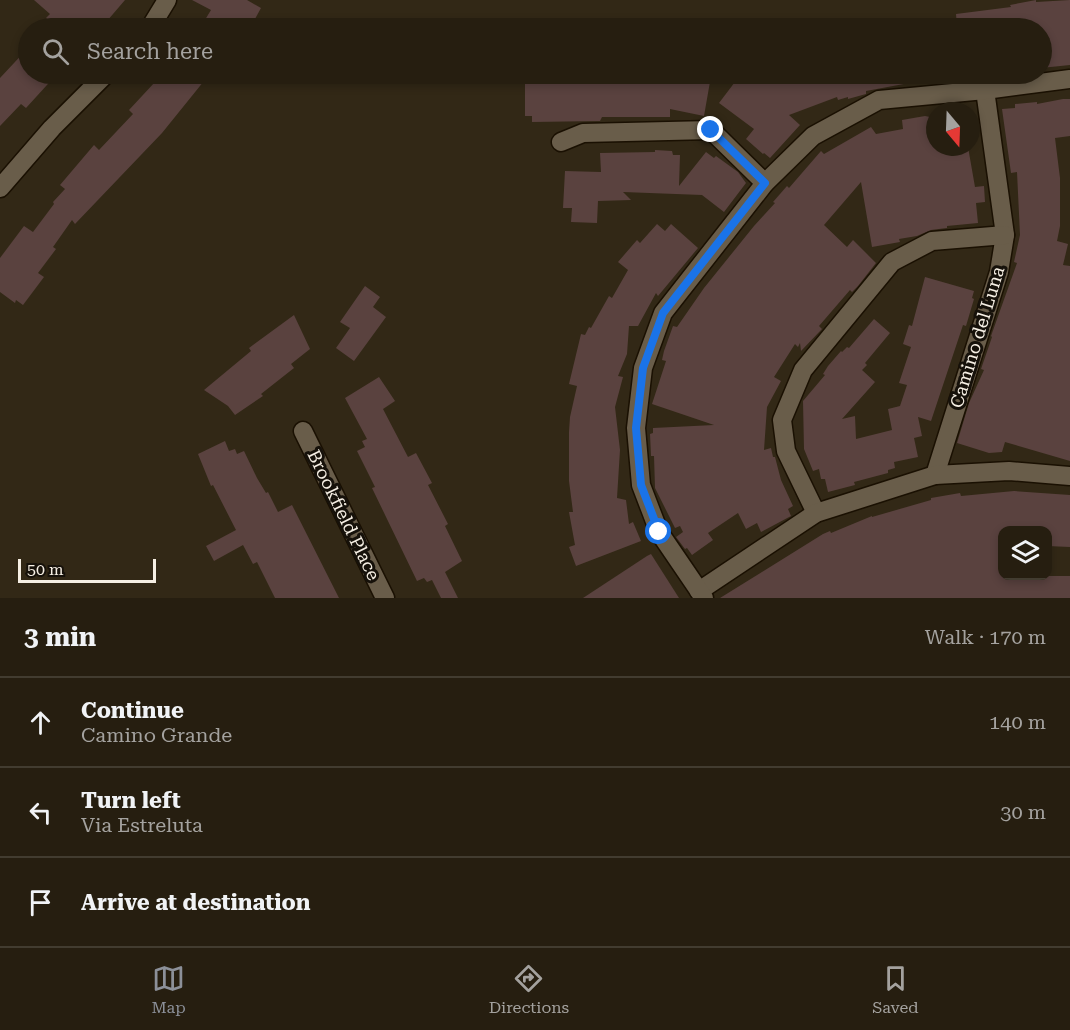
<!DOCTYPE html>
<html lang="en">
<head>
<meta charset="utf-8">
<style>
  body { margin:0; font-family:"Roboto Serif",serif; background:#2e2719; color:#f1f3f6 }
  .controls { position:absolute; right:18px; bottom:18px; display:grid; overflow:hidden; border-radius:12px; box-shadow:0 3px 9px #0003 }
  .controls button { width:54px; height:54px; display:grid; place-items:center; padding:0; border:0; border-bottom:2px solid #423c30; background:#261e10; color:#f1f3f6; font:30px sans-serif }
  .compass { position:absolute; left:926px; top:102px; width:54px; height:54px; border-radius:50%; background:#261e10; box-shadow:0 3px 9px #0003; rotate:161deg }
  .scale { position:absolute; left:18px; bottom:15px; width:138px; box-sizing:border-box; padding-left:6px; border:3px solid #f6efe4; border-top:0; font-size:16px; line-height:21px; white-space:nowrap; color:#f6efe4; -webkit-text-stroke:4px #16110a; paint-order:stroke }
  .stop { position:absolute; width:18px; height:18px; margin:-14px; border:4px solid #1a73e8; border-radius:50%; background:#fff }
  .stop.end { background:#1a73e8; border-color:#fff; box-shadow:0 2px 6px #0008 }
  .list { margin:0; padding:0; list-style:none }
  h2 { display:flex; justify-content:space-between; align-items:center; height:78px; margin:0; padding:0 24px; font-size:26px }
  h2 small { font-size:20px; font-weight:400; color:#a4a29f }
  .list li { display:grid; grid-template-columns:39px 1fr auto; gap:18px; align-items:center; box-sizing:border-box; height:90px; padding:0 24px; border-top:2px solid #423c30 }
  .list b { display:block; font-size:22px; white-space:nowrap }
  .list p { margin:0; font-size:20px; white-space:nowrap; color:#a4a29f }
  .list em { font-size:20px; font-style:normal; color:#a4a29f }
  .icon { flex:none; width:33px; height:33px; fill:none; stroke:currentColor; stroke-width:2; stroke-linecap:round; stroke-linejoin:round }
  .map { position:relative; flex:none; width:1070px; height:598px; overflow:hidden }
  .search { position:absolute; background:#261e10; box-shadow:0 3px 9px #0003; left:18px; right:18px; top:18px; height:66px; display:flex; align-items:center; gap:15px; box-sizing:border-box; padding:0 21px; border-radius:33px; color:#a4a29f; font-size:22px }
  .sheet { height:348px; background:#261e10 }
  nav { display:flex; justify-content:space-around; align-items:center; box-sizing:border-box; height:84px; border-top:2px solid #423c30; background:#261e10; font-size:16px; color:#a4a29f }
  nav a { display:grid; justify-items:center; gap:3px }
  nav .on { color:#8c9099 }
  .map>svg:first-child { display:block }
  .building { fill:#5a423f }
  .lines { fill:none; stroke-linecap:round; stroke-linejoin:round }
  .minor-casing { stroke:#1a1002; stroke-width:21 }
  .minor { stroke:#695d4a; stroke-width:18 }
  .route { stroke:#1a73e8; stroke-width:8 }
  .labels { text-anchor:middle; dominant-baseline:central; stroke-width:6; stroke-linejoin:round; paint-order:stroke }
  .street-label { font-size:18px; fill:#f6efe4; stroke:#16110a }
</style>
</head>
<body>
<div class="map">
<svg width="1070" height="598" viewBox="0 0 1070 598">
  <rect width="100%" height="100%" fill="#322816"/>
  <g class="building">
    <path d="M34 0H125L101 28H58L46 18 50 14Z"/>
    <path d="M192 0H247L261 8 250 28H200L211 10Z"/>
    <path d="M1036 0V2L1070 0V65L1041 68V28H957L956 14 1011 7 1010 5Z"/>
    <path d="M28 48V74H57L26 108 21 104 0 126V78Z"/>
    <path d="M143 74H196L204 81 162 133 75 224 72 220 53 247 56 249 38 273 44 277 23 305 16 300 15 303 0 292V258L24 226 33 232 54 204 53 202 65 189 60 185 94 145 99 150 133 114 129 110 155 82Z"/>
    <path d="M531 74 694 77 695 74H697L711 76 704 116 670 109V117H602L600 121 532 122V116H525V76H531Z"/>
    <path d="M741 74H920V81L866 91V94L848 99V97L838 100 837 97 789 115 800 125 770 158 764 153 763 154 746 139 754 129 719 103Z"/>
    <path d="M1063 99H1070V136L1055 138 1060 178V226L1057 241 1068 244 1063 265 1070 266V461L1005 442 1002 452 989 453 957 443 969 403 984 370 981 369 992 337 991 336 1017 263 1014 262 1020 235 1017 172 1011 173 1002 109 1015 108V104L1037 102V104Z"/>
    <path d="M925 116 935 118V147H968L975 187 984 186 985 202 976 203 978 223 947 226V228L931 230 917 236 899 239 900 242 872 247 861 182 824 225 847 247 853 240 876 263 858 286 852 292 850 290 819 326 822 329 801 351 800 343 798 347 795 344 774 377 781 381 767 407 764 450 771 448 773 457H775L781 480 793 506 788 509 791 516 761 532 757 523 746 529 738 513 708 533 713 540 692 555 687 548 685 549 676 537 683 532 680 526 675 528 655 488 654 456H651L650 434 653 433V428L714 425 652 404 666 361 662 360 664 351 673 326 677 327 704 288 754 226 775 203 773 202 787 186 789 188 821 151 824 154 871 127 876 134 903 129 902 120Z"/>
    <path d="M655 150 672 151 673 155H680L679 186 706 152 714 158 716 156 738 172 746 183 724 212 702 195 623 192 631 200 598 201 597 223 571 222 572 208H563L565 171 601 172 600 153 655 152Z"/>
    <path d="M657 224 665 231 671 224 698 248 658 296 656 293 638 326H629L627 354 618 376 623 377 615 407 620 450 617 498 626 500 629 524 633 522 641 541 576 566 569 547 575 545 569 512H573L569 481V432L570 417 577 386 569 384 581 334 585 335 589 327 591 328 609 296 612 298 628 270 618 262 637 240 640 243Z"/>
    <path d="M925 277 974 291 972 298 974 299 966 326 963 325 931 421 918 417 922 436 914 438 918 457 894 462 895 468 888 470V473L854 482 855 485 828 492 825 479H821L819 469 813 471 804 449 803 401 825 375 823 374 828 366 841 351 842 352 847 347 849 348 874 319 890 333 865 363 867 365 862 370 875 382 842 419 855 416 856 439 892 430 888 409 900 406 907 385 899 383 911 347 903 344 909 325 912 326Z"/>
    <path d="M365 286 380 297 373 307 386 317 354 361 336 348 350 328 340 322Z"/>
    <path d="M294 315 310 349 291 364 294 368 261 394 263 396 235 415 228 406 204 390 251 351 249 348Z"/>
    <path d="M379 377 395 401 383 409 408 457 416 453 432 483 428 485 448 524 445 526 462 561 445 572 458 598H441L432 580 427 582 424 578 417 581 372 488 375 487 357 451 365 447 362 441 367 439 345 398Z"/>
    <path d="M225 441 229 451 235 449 237 454 244 451 257 478 266 493 268 492 278 512 292 505 339 598H275L257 562 253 564 243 545 214 561 206 546 236 530 213 485 211 486 198 454Z"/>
    <path d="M1014 491 1070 495V547L1047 546V531H1002V576H1070V598H720L823 534 830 531 831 533 872 516V517L931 500V498L960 493 961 496Z"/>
    <path d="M651 554 679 598H583L647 556Z"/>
  </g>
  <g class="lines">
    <g class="minor-casing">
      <g id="minor">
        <path d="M150 28 167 0"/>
        <path d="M561 142 583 133 711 130 765 183"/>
        <path d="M0 188 52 128 106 74"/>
        <path d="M303 431 385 598"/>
        <path d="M935 475 999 272 1005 235 985 90"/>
        <path d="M816 513 786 451 782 420 803 370 892 262 932 241 1005 235"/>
        <path d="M699 591 816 513 935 475 1009 471 1070 476"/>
        <path d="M704 598 659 532 641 485 636 428 643 368 663 313 765 183 813 136 879 100 985 90 1070 79"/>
      </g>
    </g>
    <use href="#minor" class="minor"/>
  </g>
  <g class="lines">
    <path class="route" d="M659 532 641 485 636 428 643 368 663 313 765 183 711 130"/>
  </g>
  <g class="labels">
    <g class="street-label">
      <text transform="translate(977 337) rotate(-73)">Camino del Luna</text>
      <text transform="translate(344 515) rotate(64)">Brookfield Place</text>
    </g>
  </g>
</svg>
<div class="controls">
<button><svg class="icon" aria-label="layers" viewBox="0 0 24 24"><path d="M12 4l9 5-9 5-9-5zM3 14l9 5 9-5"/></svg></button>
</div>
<svg class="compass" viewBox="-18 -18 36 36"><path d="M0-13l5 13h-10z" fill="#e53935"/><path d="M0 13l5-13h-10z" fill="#a4a29f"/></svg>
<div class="scale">50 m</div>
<div class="stop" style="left:659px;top:532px"></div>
<div class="stop end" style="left:711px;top:130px"></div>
<div class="search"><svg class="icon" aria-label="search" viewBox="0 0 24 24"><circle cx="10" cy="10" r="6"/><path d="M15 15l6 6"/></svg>Search here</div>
</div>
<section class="sheet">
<h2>3 min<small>Walk · 170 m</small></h2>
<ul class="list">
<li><svg class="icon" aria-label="ahead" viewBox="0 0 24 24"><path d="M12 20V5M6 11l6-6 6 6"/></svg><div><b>Continue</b><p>Camino Grande</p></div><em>140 m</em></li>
<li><svg class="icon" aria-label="left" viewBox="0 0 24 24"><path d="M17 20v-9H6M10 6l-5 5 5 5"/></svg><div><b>Turn left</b><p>Via Estreluta</p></div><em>30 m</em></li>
<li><svg class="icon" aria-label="arrive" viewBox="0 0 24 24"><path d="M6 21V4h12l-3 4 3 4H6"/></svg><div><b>Arrive at destination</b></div></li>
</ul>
</section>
<nav>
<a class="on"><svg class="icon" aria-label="map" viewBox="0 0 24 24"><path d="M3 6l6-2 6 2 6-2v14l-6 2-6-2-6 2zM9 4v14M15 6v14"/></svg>Map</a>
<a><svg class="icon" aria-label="directions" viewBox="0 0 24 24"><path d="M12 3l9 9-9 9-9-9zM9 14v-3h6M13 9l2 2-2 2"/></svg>Directions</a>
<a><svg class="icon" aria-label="saved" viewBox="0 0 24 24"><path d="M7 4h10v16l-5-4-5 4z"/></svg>Saved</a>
</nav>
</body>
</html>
